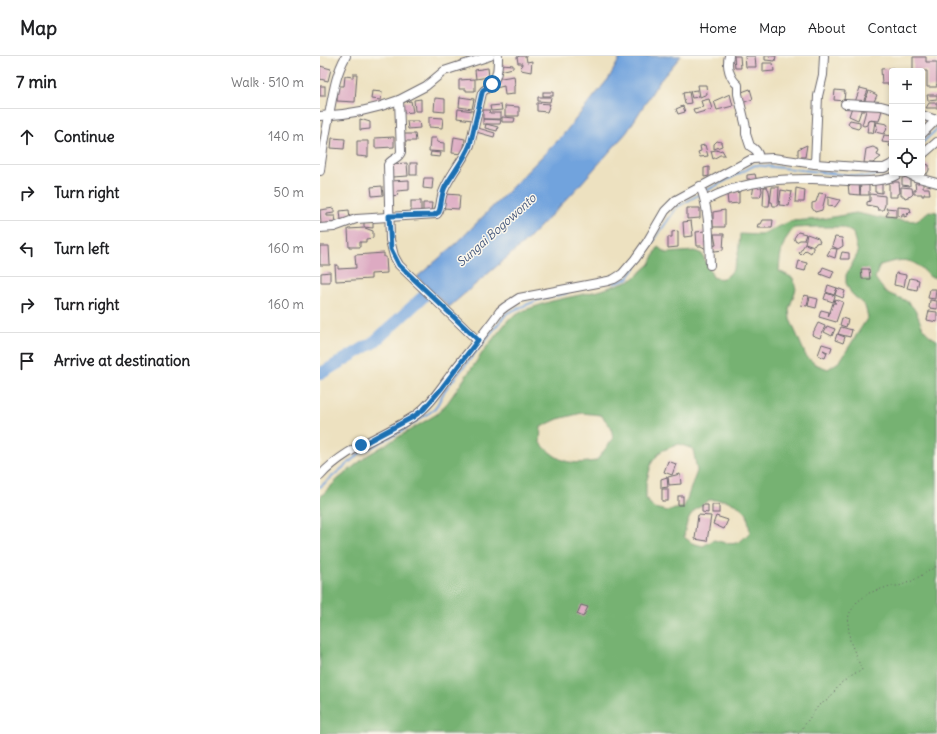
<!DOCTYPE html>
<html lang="en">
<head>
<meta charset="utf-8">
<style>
  body { margin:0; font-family:Delius,sans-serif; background:#f2f2f2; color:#202124 }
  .controls { position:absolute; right:12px; top:12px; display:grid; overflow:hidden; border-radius:4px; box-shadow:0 2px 6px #0003 }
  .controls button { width:36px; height:36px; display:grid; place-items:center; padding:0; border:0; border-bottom:1px solid #e0e0e0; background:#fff; color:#202124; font:20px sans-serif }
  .stop { position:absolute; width:12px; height:12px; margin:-9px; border:3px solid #1f6fb2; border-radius:50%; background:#fff }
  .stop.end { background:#1f6fb2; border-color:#fff; box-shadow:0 1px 4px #0008 }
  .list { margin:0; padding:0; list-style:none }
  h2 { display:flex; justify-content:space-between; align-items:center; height:52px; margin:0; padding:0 16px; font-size:17px }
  h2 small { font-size:13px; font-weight:400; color:#757577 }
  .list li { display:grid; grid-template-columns:26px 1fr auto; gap:12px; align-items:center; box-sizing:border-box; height:56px; padding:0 16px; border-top:1px solid #e0e0e0 }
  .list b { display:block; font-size:15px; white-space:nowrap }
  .list em { font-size:13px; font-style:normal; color:#757577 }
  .icon { flex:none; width:22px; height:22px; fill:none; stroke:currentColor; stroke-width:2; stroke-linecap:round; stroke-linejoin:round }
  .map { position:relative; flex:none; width:617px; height:678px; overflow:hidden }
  header { display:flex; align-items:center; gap:24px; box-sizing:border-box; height:56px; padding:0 20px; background:#fff; border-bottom:1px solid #e0e0e0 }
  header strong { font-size:19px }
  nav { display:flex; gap:22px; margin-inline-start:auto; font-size:14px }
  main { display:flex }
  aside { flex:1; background:#fff }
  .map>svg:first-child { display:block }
  .forest { fill:#76b272; stroke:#4c6a56; fill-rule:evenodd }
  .water { fill:#71a3dd; stroke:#4a628c }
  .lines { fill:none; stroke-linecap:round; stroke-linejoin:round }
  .stream { stroke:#71a3dd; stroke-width:2 }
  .river { stroke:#71a3dd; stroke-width:12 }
  .building { fill:#ddaac2 }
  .minor-casing { stroke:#69656a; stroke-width:10 }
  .path { stroke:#69656a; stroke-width:1; stroke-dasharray:1 3; stroke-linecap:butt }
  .minor { stroke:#fff; stroke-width:8 }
  .route { stroke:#1f6fb2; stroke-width:5 }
  .labels { text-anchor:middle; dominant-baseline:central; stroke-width:3; stroke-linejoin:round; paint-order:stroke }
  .water-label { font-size:12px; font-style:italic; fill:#42567c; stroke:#fbf7ec }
</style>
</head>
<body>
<header>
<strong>Map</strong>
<nav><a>Home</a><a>Map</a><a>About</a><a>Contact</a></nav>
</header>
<main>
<aside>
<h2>7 min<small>Walk · 510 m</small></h2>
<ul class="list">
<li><svg class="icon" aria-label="ahead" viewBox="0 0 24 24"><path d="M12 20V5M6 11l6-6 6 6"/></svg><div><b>Continue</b></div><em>140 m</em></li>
<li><svg class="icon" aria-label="right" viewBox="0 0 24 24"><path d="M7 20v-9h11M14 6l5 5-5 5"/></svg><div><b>Turn right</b></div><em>50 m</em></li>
<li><svg class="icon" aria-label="left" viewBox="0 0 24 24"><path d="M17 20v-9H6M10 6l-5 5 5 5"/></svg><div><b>Turn left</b></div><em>160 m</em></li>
<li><svg class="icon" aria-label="right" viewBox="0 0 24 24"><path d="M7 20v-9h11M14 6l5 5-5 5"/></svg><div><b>Turn right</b></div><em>160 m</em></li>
<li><svg class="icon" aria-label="arrive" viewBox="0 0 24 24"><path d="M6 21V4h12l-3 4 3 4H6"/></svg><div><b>Arrive at destination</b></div></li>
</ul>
</aside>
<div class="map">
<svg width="617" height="678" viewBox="0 0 617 678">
  <rect width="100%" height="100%" fill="#fbf7ec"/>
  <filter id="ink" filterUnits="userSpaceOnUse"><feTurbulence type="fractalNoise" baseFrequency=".025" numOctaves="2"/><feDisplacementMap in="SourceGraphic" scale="8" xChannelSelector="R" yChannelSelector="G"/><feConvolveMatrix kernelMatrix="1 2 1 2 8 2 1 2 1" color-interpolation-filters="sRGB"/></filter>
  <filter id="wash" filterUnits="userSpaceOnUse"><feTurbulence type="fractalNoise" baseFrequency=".012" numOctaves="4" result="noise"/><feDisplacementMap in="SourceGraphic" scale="16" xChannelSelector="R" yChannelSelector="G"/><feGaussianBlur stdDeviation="0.9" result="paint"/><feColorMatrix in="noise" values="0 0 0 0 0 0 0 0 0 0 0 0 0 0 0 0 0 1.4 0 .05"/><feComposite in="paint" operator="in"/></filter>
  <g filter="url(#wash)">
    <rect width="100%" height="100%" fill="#ede1c0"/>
    <path class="forest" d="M609 155 617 156V222L610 221C593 201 584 202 560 209L555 222C558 226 561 231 565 235 572 241 583 241 590 248 603 261 596 273 617 284V678H0V441L17 424 48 399 117 358 128 346 165 293 189 263 205 254 232 245 282 234 313 223 330 208 338 191 346 197 375 195 382 198 393 221C396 222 400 223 403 222 418 218 419 191 420 178L440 179 471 165 501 163 536 157 565 163 597 165ZM496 171H523L533 177 538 197 526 219V227L531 237 545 250 548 261 520 305 508 313 495 308 486 300 470 263 469 253 476 233 473 222 459 215C460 198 462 185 474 172ZM262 357 281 359 291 371 293 383 276 405C249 409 240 407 220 387L221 371 238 363ZM359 388 373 393 377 415 364 451 347 455 334 452 326 443V427L332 406 341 395ZM389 444H406L420 451 427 458 430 476C416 491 413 489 394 484L383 490 372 487 364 481C367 459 371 456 389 444Z"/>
    <path class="water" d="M301 0H361L338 27 307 76 250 140 205 186 129 251 97 221 137 187 242 80 289 22Z"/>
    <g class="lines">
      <g class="stream">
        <path d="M602 87 617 73"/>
        <path d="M384 136 435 109 547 121 564 117 570 113"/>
        <path d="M294 227 308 222 357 151 380 138"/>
        <path d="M0 431 39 398 83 374 115 353 125 334 187 257 218 244 247 237"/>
      </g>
      <path class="river" d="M0 318 54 286 116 229"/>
    </g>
    <g id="blocks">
      <g class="building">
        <path d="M200 0H206L207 6 212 5 211 16 201 14 202 7H198L197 1Z"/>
        <path d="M414 0H420L421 12H415Z"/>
        <path d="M425 0H435L436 11H426Z"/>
        <path d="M445 0H456L455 5 445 4Z"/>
        <path d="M593 1H606V6H617V28L616 29H617V31H607V15H593Z"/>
        <path d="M443 7H453L454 15 443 16Z"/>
        <path d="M181 8 193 9V12L180 15Z"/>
        <path d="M0 10 11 13 8 25 0 23Z"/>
        <path d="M168 12 169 21 156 23 155 14Z"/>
        <path d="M573 12 572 28H562L561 13Z"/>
        <path d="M33 18H37L35 46 17 45 18 30H24L25 20 33 21Z"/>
        <path d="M194 20 195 29 194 30V38L185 39 184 30 176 32 175 23Z"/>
        <path d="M155 23V35H146V33H139V24Z"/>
        <path d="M378 29H386L387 38 380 41Z"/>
        <rect x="0" y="30" width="5" height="10"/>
        <path d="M540 32 548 34 542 49 535 46Z"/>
        <path d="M430 33 433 43 422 47 419 37Z"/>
        <path d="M377 34 378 41 372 42 370 35Z"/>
        <path d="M515 34 525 35 524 45 514 44Z"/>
        <path d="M52 35 62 36 61 44 51 43Z"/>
        <path d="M549 35 557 39 552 50 544 46Z"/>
        <rect x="223" y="36" width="10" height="4"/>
        <path d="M369 36 371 47 365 48 363 37Z"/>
        <path d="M410 38 413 50 397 54 394 45Z"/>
        <path d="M607 39H617V43L608 44Z"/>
        <path d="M140 41 154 43 152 53 139 51Z"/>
        <path d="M218 41H231L230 46 218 45Z"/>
        <path d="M115 42 125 43V56L114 55Z"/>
        <path d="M101 43V55H95L94 44Z"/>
        <path d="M389 43 392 53 375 58 373 53 383 51 381 45Z"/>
        <path d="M91 45 93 56 84 57 83 46Z"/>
        <path d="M217 47 230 48 227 56 217 55Z"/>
        <path d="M609 47H617V52H606Z"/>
        <path d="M181 49 182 54 171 55 170 50Z"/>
        <path d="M185 50 199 51V60H185Z"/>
        <path d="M363 50 365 56 358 58 356 53Z"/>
        <path d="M532 51 545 52 544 55H541L538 64 529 60Z"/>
        <path d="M547 51 562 54 559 65 548 64 547 69 544 70 542 69Z"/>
        <path d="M138 53 153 55 152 64 137 62Z"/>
        <path d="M163 54H169L170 57H181V63H163Z"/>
        <path d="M109 61 123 62 122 72 109 71Z"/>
        <path d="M182 61 195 62 194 66H182Z"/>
        <path d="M40 63 50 66V73L40 74Z"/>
        <path d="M163 63 181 64 180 68H163Z"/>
        <path d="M530 64 540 66V71L538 73 531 71 528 67Z"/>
        <path d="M549 64 555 65 553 78 552 76H547Z"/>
        <path d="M87 65H99L100 72 88 73Z"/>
        <path d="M556 66 567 68 568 70 566 72 567 73 564 78 555 76 557 71Z"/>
        <path d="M166 68 178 71 177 75 165 72Z"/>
        <path d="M158 72 175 77 174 81 156 76Z"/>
        <path d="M83 78H95L96 85H83Z"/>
        <path d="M564 79 572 80V91L569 90 570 87 562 86Z"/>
        <path d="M74 81V91L55 92V82Z"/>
        <path d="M134 81 145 83 143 98 132 97Z"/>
        <path d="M12 82 25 83 24 93 11 92Z"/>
        <path d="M110 82H117V86L124 87V96L109 95Z"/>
        <path d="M37 85H48V101L37 100Z"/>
        <path d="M397 85 401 86 402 90 394 93V88Z"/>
        <path d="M385 89 388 100 380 101 378 96 381 95 380 90Z"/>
        <path d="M487 89 485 101H478V93Z"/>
        <path d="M553 91 559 94 557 99 561 101 553 107H544L546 93Z"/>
        <path d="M396 94 399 95 402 94 405 99H400L393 103 391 95Z"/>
        <path d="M111 96 121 97 120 101 110 100Z"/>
        <path d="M87 107 88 120 72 121 71 108Z"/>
        <rect x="90" y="107" width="7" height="12"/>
        <path d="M605 108 609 109V114L607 118 602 117V112L604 111Z"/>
        <path d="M389 111V120L384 121V112Z"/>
        <path d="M435 118 437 126H432L430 123H427V119Z"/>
        <path d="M590 121V130L582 129V122Z"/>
        <path d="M104 122H113L112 133 103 132Z"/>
        <path d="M89 124V134L77 135 78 139 72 140 71 125Z"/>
        <path d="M603 124V132H609L610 138H604V140H602V138H594V134H596L595 127H599V125Z"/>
        <path d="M562 126V137L555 136V127Z"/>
        <path d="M569 126H579L580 137 577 138V141H569Z"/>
        <path d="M528 127H539L540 139 529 138Z"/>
        <path d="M541 128 549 129V139H540Z"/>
        <path d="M434 129H441L442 135 440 141H432Z"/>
        <path d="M62 130 63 139 52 140 51 131Z"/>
        <path d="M444 131H447L449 135 450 142 449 150H443Z"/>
        <path d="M452 131H459L458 148 457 150H453L452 146H450Z"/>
        <path d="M581 131 592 132 593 138 591 140 585 142 584 140H581Z"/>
        <path d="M476 132 485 134 484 146H475Z"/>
        <path d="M461 134 472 136 469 150 459 149Z"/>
        <path d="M419 136V147L408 148 407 138Z"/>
        <path d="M499 137 506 138 502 154 495 156 492 152V147L496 146Z"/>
        <path d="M125 138 140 139 139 153 124 152Z"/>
        <path d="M550 138 565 140V149L563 154H558L557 151 547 149V146L550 145Z"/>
        <path d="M508 141 520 144 515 151 508 150Z"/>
        <rect x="91" y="145" width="10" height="13"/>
        <path d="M103 147H112L111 156H103Z"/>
        <path d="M578 151 590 152 591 157 589 156 588 159 587 157V160L584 161V157L582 158V161L578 160Z"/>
        <path d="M14 152V157L7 158V160H15L16 166 1 168 0 154Z"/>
        <path d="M367 152H380V162L367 163Z"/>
        <path d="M566 152 576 153V161L566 160 568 156Z"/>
        <path d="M29 154 30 163 21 164 20 155Z"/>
        <path d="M405 154V171H393V156Z"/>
        <path d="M443 164H453L452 172H437L438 168H441Z"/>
        <path d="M44 165H53V172L44 171Z"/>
        <path d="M371 165 373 180 364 181 363 166Z"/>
        <path d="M45 172 53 175V182L46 183V186H40V191H29L28 173Z"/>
        <path d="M358 175V191L348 192V181H352V176Z"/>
        <path d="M385 175V185L388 188 386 193 381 190H377L376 176Z"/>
        <path d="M478 176 486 178 484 184H480L476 186 474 182Z"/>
        <path d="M394 178H404L403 194 395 195 392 193V190L396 189Z"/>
        <path d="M487 178 498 182 500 186 496 187 494 190 485 187Z"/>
        <path d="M515 181 522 182 523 190 518 193 512 190Z"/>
        <path d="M485 188 493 191V193L491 197 486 194 481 199 479 197Z"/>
        <path d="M0 190H9L10 209H0Z"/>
        <path d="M511 192 517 193 515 202 507 199Z"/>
        <path d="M522 196 529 197V203H520Z"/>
        <path d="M64 197V201H66L67 217 51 218V223L16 225 15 209H18V213L36 212 35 199Z"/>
        <path d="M479 205 487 207 485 215 477 213Z"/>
        <path d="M503 211 514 215 511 222 500 218Z"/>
        <path d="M541 213H549L550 223H542Z"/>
        <path d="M10 216V226H1V217Z"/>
        <path d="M576 217 586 219 584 231 574 229Z"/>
        <path d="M590 222 599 224 597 234 587 232Z"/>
        <path d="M508 229 517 232 514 239 506 236Z"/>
        <path d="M517 232 525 235 523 242 515 239Z"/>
        <path d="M610 233H616L615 243 608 242Z"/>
        <path d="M506 237 515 240 513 246 504 243Z"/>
        <path d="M484 239 489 240 487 250 481 249Z"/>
        <path d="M490 241 498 243 496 252 488 250Z"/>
        <path d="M515 243 523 246 516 266 499 261 501 254 509 256 508 261 510 256H511H510L513 247H516L514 246Z"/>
        <path d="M610 244 617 245V253L609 252Z"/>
        <path d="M609 255 617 256V266L607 264Z"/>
        <path d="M522 262 528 264 526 271 520 269Z"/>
        <path d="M498 267 505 270 500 282 492 279Z"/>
        <path d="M507 270 515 273 512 280 504 276Z"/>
        <path d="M521 271 532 274 530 281 518 278Z"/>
        <path d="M517 278 525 281 523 287 515 284Z"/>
        <path d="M502 288 512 291 510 297 503 294 507 297 505 302 498 299Z"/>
        <path d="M348 405 356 408 352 419 344 416Z"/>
        <path d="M360 418 361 428 349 429 348 421Z"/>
        <path d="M347 421 348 431 341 432V423Z"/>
        <rect x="342" y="433" width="6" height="12"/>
        <rect x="358" y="440" width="5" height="9"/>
        <path d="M382 449H388V457L382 456Z"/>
        <rect x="392" y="449" width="7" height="8"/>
        <path d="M378 459 391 460 387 485 375 483Z"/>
        <path d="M396 460 408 464 404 473 393 468Z"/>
        <path d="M261 549 268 551 263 561 257 558Z"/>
      </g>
    </g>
  </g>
  <g filter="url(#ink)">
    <use href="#blocks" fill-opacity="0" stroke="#69656a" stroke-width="1"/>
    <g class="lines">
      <g class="minor-casing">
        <g id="minor">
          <path d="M409 0C406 10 410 23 418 29V38L426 71V78L430 90C435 93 438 95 439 102"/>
          <path d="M79 44 106 30 124 15 170 0"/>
          <path d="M525 48 561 50 572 53"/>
          <path d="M602 59 616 64"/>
          <path d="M0 60C27 59 53 54 79 44L81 96C79 103 70 103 68 109L70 184 74 200 79 209 158 285"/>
          <path d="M602 78 617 63"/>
          <path d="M602 99 617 86"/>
          <path d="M495 108 498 40 503 19 504 0"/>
          <path d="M0 115C2 96 6 78 9 59 13 39 15 19 26 0"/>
          <path d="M587 117 595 121 617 127"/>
          <path d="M380 130C390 155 389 183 390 209"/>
          <path d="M385 145C405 133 426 128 449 125 463 123 478 123 492 123 513 123 563 131 579 117"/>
          <path d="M0 172 14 171 36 163 117 158C121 153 120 147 122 140 125 125 143 105 150 89L162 37C164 33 169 32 172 28 178 20 178 10 178 0"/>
          <path d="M0 420C25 392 62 381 93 361 111 349 122 330 135 313 150 294 166 275 180 255L185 251 199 242 288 225 294 223 302 218 315 203 327 186 345 155 356 144 432 103 453 102 495 108 552 112H564L572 108"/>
        </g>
      </g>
      <path class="path" d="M478 678 499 649 508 644 521 627 542 614 530 585 528 567 529 558 537 546 549 537 570 530H579L592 525 617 510"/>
      <use href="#minor" class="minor"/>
    </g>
  </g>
  <g class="lines" filter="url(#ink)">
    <path class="route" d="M41 389 93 361 104 353 121 333 158 284 79 209 71 193 69 160 114 159 119 156C122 147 121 139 125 131 133 117 144 104 150 89L162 37 163 34 172 28"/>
  </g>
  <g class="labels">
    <g class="water-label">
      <text transform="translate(176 174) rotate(-42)">Sungai Bogowonto</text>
    </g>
  </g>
</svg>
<div class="controls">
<button>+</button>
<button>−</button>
<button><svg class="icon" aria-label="locate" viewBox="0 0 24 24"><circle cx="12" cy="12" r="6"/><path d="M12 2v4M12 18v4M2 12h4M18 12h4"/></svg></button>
</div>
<div class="stop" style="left:172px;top:28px"></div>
<div class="stop end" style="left:41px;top:389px"></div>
</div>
</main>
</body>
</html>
